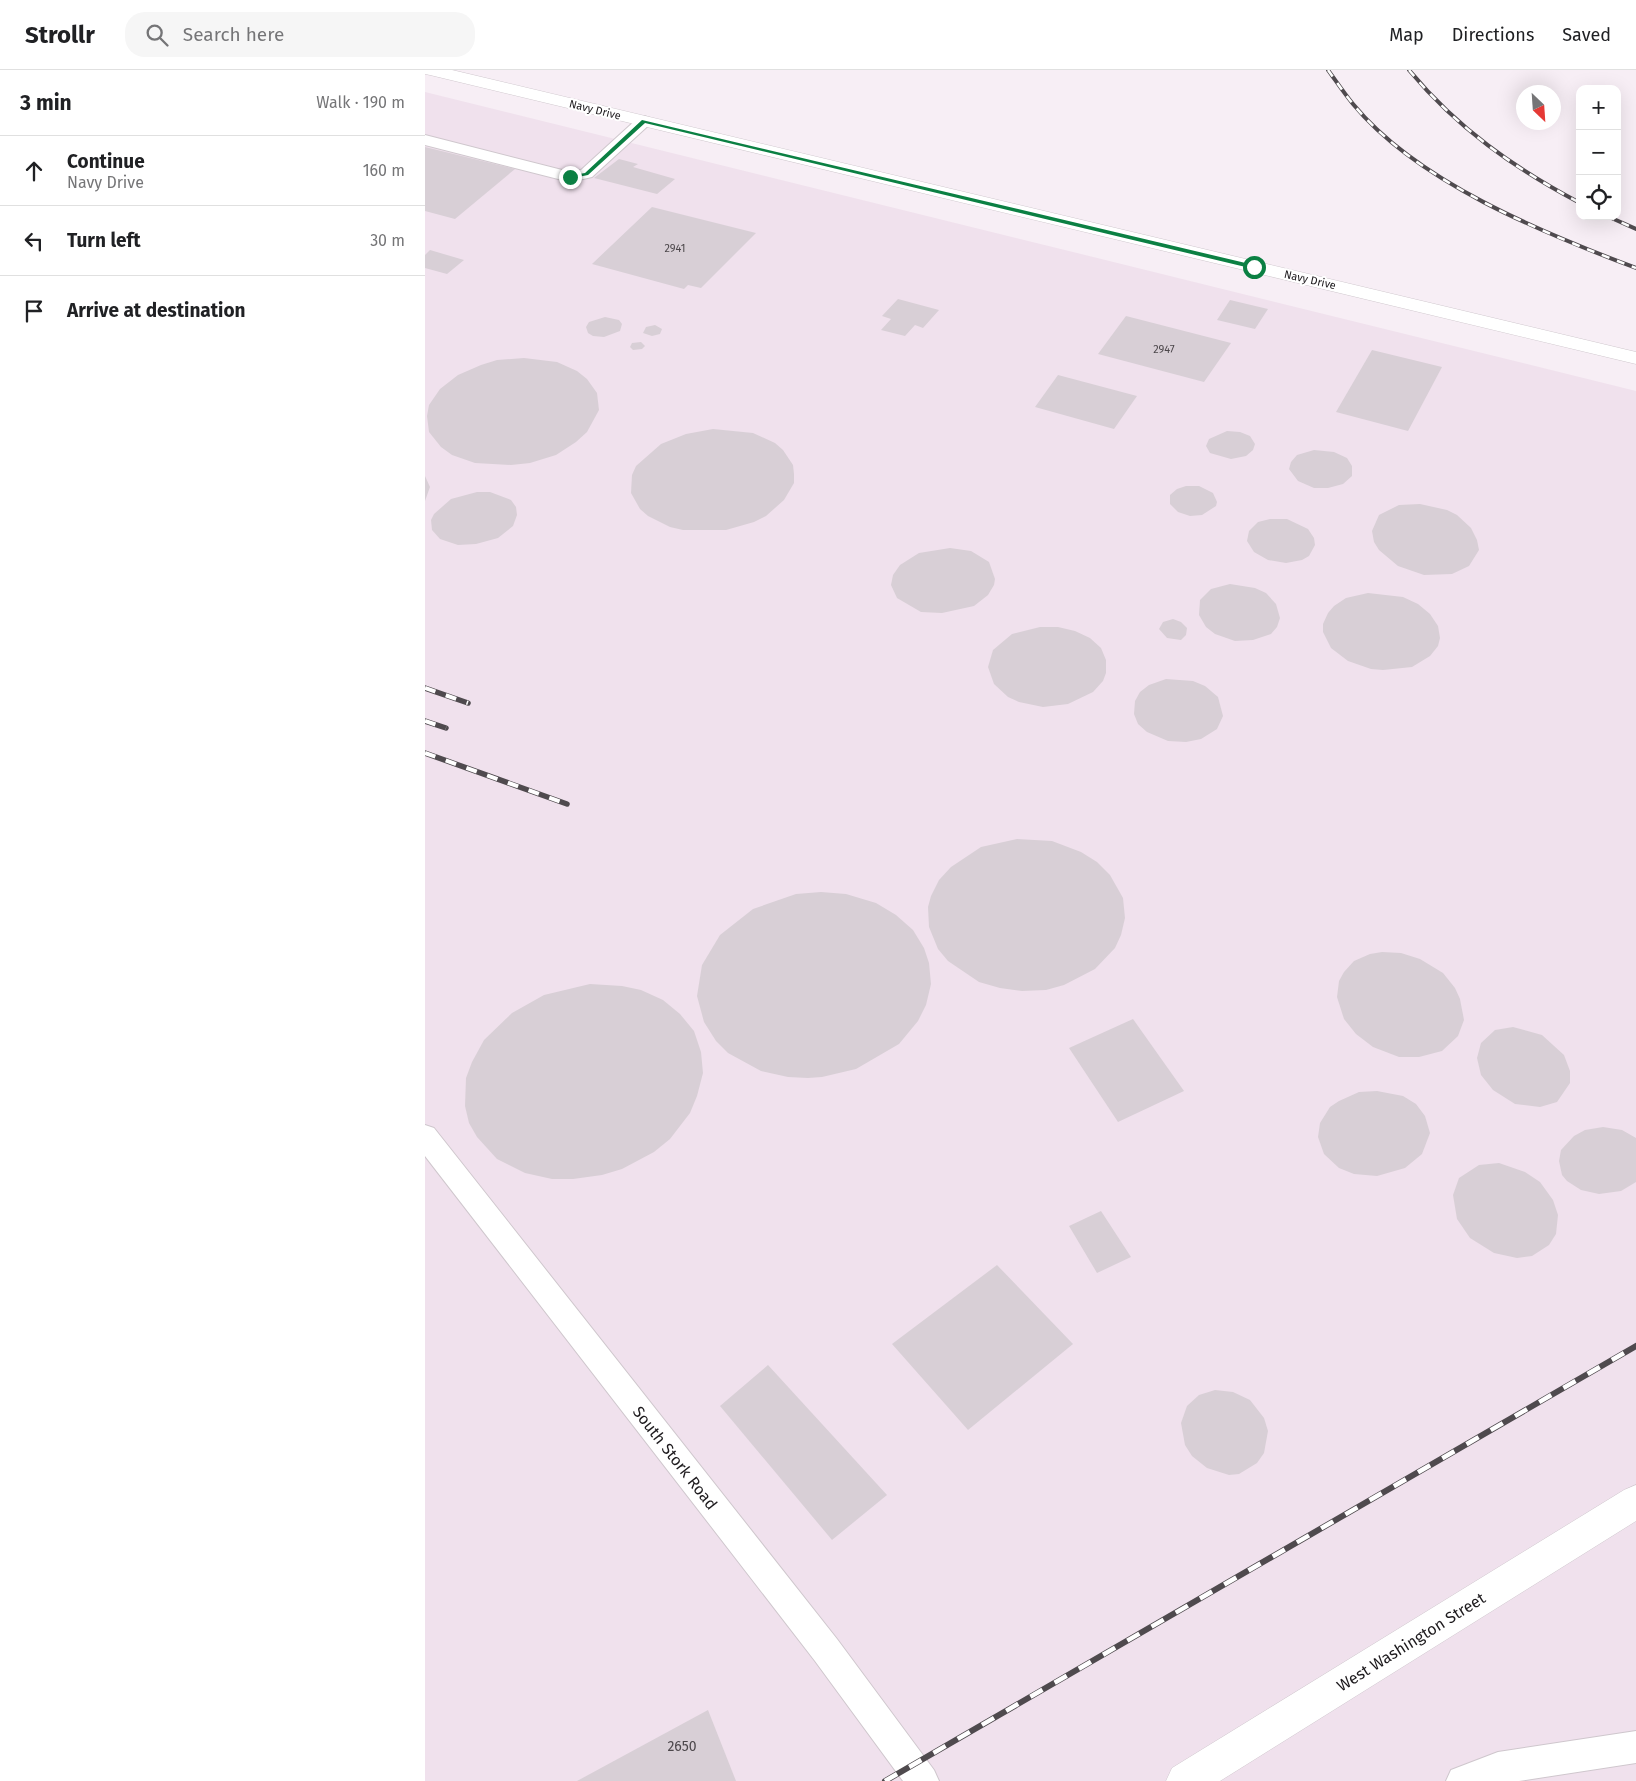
<!DOCTYPE html>
<html lang="en">
<head>
<meta charset="utf-8">
<style>
  body { margin:0; font-family:"Fira Sans",sans-serif; background:#f6f6f6; color:#202124 }
  .controls { position:absolute; right:15px; top:15px; display:grid; overflow:hidden; border-radius:10px; box-shadow:0 5px 20px #0002 }
  .controls button { width:45px; height:45px; display:grid; place-items:center; padding:0; border:0; border-bottom:1px solid #e0e0e0; background:#fff; color:#202124; font:25px sans-serif }
  .compass { position:absolute; left:1091px; top:15px; width:45px; height:45px; border-radius:50%; background:#fff; box-shadow:0 5px 20px #0002; rotate:155deg }
  .stop { position:absolute; width:15px; height:15px; margin:-11px; border:4px solid #0b8043; border-radius:50%; background:#fff }
  .stop.end { background:#0b8043; border-color:#fff; box-shadow:0 1px 5px #0008 }
  .list { margin:0; padding:0; list-style:none }
  h2 { display:flex; justify-content:space-between; align-items:center; height:65px; margin:0; padding:0 20px; font-size:21px }
  h2 small { font-size:16px; font-weight:400; color:#757577 }
  .list li { display:grid; grid-template-columns:32px 1fr auto; gap:15px; align-items:center; box-sizing:border-box; height:70px; padding:0 20px; border-top:1px solid #e0e0e0 }
  .list b { display:block; font-size:19px; white-space:nowrap }
  .list p { margin:0; font-size:16px; white-space:nowrap; color:#757577 }
  .list em { font-size:16px; font-style:normal; color:#757577 }
  .icon { flex:none; width:28px; height:28px; fill:none; stroke:currentColor; stroke-width:2; stroke-linecap:round; stroke-linejoin:round }
  .map { position:relative; flex:none; width:1211px; height:1711px; overflow:hidden }
  header { display:flex; align-items:center; gap:30px; box-sizing:border-box; height:70px; padding:0 25px; background:#fff; border-bottom:1px solid #e0e0e0 }
  header strong { font-size:24px }
  nav { display:flex; gap:28px; margin-inline-start:auto; font-size:18px }
  .search { width:350px; height:45px; background:#f6f6f6; display:flex; align-items:center; gap:12px; box-sizing:border-box; padding:0 18px; border-radius:20px; color:#757577; font-size:19px }
  main { display:flex }
  aside { flex:1; background:#fff }
  .map>svg:first-child { display:block }
  .built { fill:#f0e1ed }
  .building { fill:#d8cfd6 }
  .lines { fill:none; stroke-linecap:round; stroke-linejoin:round }
  .service-casing { stroke:#cfc7cd; stroke-width:2 }
  .tertiary-casing { stroke:#cfc7cd; stroke-width:1 }
  .service { fill:#fff; fill-rule:evenodd }
  .tertiary { fill:#fff; fill-rule:evenodd }
  .rail-far2-casing { stroke:#4f4a4e; stroke-width:4 }
  .rail-far1-casing { stroke:#4f4a4e; stroke-width:5.5 }
  .rail-casing { stroke:#4f4a4e; stroke-width:6 }
  .rail-far2 { stroke:#fff; stroke-width:2.5; stroke-dasharray:8; stroke-linecap:butt }
  .rail-far1 { stroke:#fff; stroke-width:4; stroke-dasharray:11; stroke-linecap:butt }
  .rail { stroke:#fff; stroke-width:4.5; stroke-dasharray:14; stroke-linecap:butt }
  .route { fill:#0b8043 }
  .labels { text-anchor:middle; dominant-baseline:central; stroke-width:4; stroke-linejoin:round; paint-order:stroke }
  .far-street-label { font-size:11px; fill:#1d1a1d; stroke:#fff }
  .number-label { font-size:11px; fill:#4c474b }
  .near-number-label { font-size:14px; fill:#4c474b }
  .near-street-label { font-size:16px; fill:#1d1a1d; stroke:#fff }
</style>
</head>
<body>
<header>
<strong>Strollr</strong>
<div class="search"><svg class="icon" aria-label="search" viewBox="0 0 24 24"><circle cx="10" cy="10" r="6"/><path d="M15 15l6 6"/></svg>Search here</div>
<nav><a>Map</a><a>Directions</a><a>Saved</a></nav>
</header>
<main>
<aside>
<h2>3 min<small>Walk · 190 m</small></h2>
<ul class="list">
<li><svg class="icon" aria-label="ahead" viewBox="0 0 24 24"><path d="M12 20V5M6 11l6-6 6 6"/></svg><div><b>Continue</b><p>Navy Drive</p></div><em>160 m</em></li>
<li><svg class="icon" aria-label="left" viewBox="0 0 24 24"><path d="M17 20v-9H6M10 6l-5 5 5 5"/></svg><div><b>Turn left</b></div><em>30 m</em></li>
<li><svg class="icon" aria-label="arrive" viewBox="0 0 24 24"><path d="M6 21V4h12l-3 4 3 4H6"/></svg><div><b>Arrive at destination</b></div></li>
</ul>
</aside>
<div class="map">
<svg width="1211" height="1711" viewBox="0 0 1211 1711">
  <rect width="100%" height="100%" fill="#f7eef5"/>
  <path class="built" d="M0 22 1211 321V1711H0Z"/>
  <g class="building">
    <path d="M0 77 90 99 30 149 0 141Z"/>
    <path d="M194 89 213 94 208 97 250 109 232 124 169 108Z"/>
    <path d="M227 137 331 163 276 218 263 215 259 219 167 194Z"/>
    <path d="M5 180 39 190 22 204 0 198V185Z"/>
    <path d="M473 229 514 240 498 258 490 255 480 266 456 260 466 249 457 246Z"/>
    <path d="M805 230 843 239 830 259 792 250Z"/>
    <path d="M701 246 806 273 779 312 673 284Z"/>
    <path d="M180 247 194 250 197 254 195 261 179 267 168 266 163 263 161 257 164 252Z"/>
    <path d="M230 255 237 259 235 264 227 266 218 263 221 257Z"/>
    <path d="M216 272 220 276 217 279 208 280 205 277 207 273Z"/>
    <path d="M947 280 1017 297 983 361 911 342Z"/>
    <path d="M99 288 132 292 152 301 162 309 172 323 174 340 162 362 151 372 131 385 105 393 86 395 50 393 27 385 16 377 4 362 2 346 4 335 15 319 33 305 56 295 72 290Z"/>
    <path d="M633 305 712 326 689 359 610 337Z"/>
    <path d="M288 359 328 363 350 373 358 380 368 395 369 404V413L359 430 341 446 329 452 301 460H258L245 457 223 446 215 439 206 423 207 405 211 396 236 374 261 364Z"/>
    <path d="M802 361 815 362 825 366 830 374 828 380 821 386 806 389 785 383 781 376 784 369Z"/>
    <path d="M889 380 909 382 922 388 927 396V406L918 414 903 418H889L873 411 864 399 866 392 872 385Z"/>
    <path d="M0 406 5 417 0 431Z"/>
    <path d="M761 416H774L788 423 792 432 791 436 777 445 765 446 753 442 745 434V425L752 419Z"/>
    <path d="M52 422H65L86 430 91 437 92 445 88 456 73 468 51 474 33 475 15 469 7 460 6 450 9 444 26 429Z"/>
    <path d="M995 434 1022 440 1032 445 1046 458 1052 470 1054 480 1044 496 1027 504 999 505 973 496 954 480 949 472 947 461 954 445 974 435Z"/>
    <path d="M845 449H862L883 459 889 468 890 475 884 486 877 490 861 493 843 490 829 482 822 471 824 461 833 452Z"/>
    <path d="M525 478 546 481 564 492 570 509 569 515 563 525 549 536 517 543 496 542 472 528 466 515 468 505 475 495 494 483Z"/>
    <path d="M805 514 830 518 841 523 851 534 855 548 852 557 846 564 828 570 810 571 790 564 781 557 774 545 775 530 786 519Z"/>
    <path d="M943 523 978 527 993 534 1005 544 1013 556 1015 568 1013 576 1005 586 987 597 958 600 946 599 923 591 906 578 898 562V554L903 543 909 536 921 528Z"/>
    <path d="M748 549 756 552 762 558 761 565 756 570 742 568 734 559 738 552Z"/>
    <path d="M615 557H633L650 561 665 568 676 578 681 590V603L678 611 668 622 643 634 618 637 594 632 583 627 569 614 563 597 568 580 587 564Z"/>
    <path d="M741 609 768 611 780 616 793 627 798 646 792 659 776 669 761 672 743 671 722 662 713 654 709 644 710 631 715 622 724 615Z"/>
    <path d="M592 769 627 771 656 782 672 792 685 805 698 828 700 848 696 865 690 878 670 899 639 915 621 920 597 921 575 918 554 912 523 891 513 879 504 857 503 837 506 826 514 810 526 797 556 777Z"/>
    <path d="M396 822 421 824 451 833 471 845 488 860 499 878 504 893 506 914 501 935 493 951 474 974 431 999 397 1007 383 1008 363 1007 336 1001 303 983 291 971 279 952 272 926 277 895 295 865 328 839 371 824Z"/>
    <path d="M957 882 976 883 995 889 1018 903 1030 918 1035 929 1039 950 1033 966 1017 981 994 987H974L948 977 931 964 919 949 912 927 914 911 919 902 929 891 945 884Z"/>
    <path d="M165 914 197 916 216 920 238 930 255 944 269 961 276 982 278 1003 272 1026 265 1043 245 1069 229 1082 197 1099 177 1105 148 1109H127L100 1103 72 1089 52 1067 44 1053 40 1036 41 1008 47 992 59 970 87 943 119 925Z"/>
    <path d="M708 949 759 1021 693 1052 644 978Z"/>
    <path d="M1088 957 1117 965 1139 985 1145 1001V1013L1132 1032 1115 1037 1090 1034 1068 1020 1056 1005 1052 988 1056 973 1070 960Z"/>
    <path d="M952 1021 978 1026 991 1034 1000 1046 1005 1063 997 1084 980 1098 952 1106 929 1104 914 1098 899 1084 893 1067 895 1053 905 1037 914 1031 934 1022Z"/>
    <path d="M1178 1057 1197 1060 1211 1068V1112L1196 1121 1174 1124 1156 1120 1142 1111 1137 1105 1134 1091 1136 1080 1149 1066 1160 1060Z"/>
    <path d="M1074 1093 1100 1102 1115 1112 1128 1130 1133 1145 1131 1164 1124 1175 1107 1186 1092 1188 1069 1183 1045 1168 1032 1149 1028 1125 1034 1108 1054 1095Z"/>
    <path d="M676 1141 706 1187 672 1203 644 1156Z"/>
    <path d="M572 1195 648 1274 543 1360 467 1274Z"/>
    <path d="M343 1295 462 1425 407 1470 295 1336Z"/>
    <path d="M790 1320 808 1322 825 1330 839 1348 843 1361 839 1383 832 1393 814 1404 804 1405 782 1398 767 1386 760 1375 756 1353 762 1336 774 1325Z"/>
    <path d="M283 1640 311 1711H152Z"/>
  </g>
  <g class="lines">
    <g class="service-casing">
      <g id="service">
        <path d="M219 46 225 48 227 51 225 54 167 107 145 112 0 75V65L145 102 156 100 213 48Z"/>
        <path d="M0 1055 9 1058 412 1569 509 1700 514 1711H478L390 1591 0 1086Z"/>
        <path d="M1211 1661V1693L1094 1711H1021L1026 1700 1073 1682Z"/>
      </g>
    </g>
    <g class="tertiary-casing">
      <g id="tertiary">
        <path d="M0 0H27L1211 282V294L5 5 0 4Z"/>
        <path d="M1211 1415V1451L795 1711H741L747 1698 1199 1420Z"/>
      </g>
    </g>
    <use href="#service" class="service"/>
    <use href="#tertiary" class="tertiary"/>
    <g class="rail-far2-casing">
      <g id="rail-far2">
        <path d="M903 0C911 11 919 23 928 34 992 112 1118 163 1211 198"/>
        <path d="M984 0C1032 58 1089 98 1155 133"/>
        <path d="M1182 146 1211 159"/>
      </g>
    </g>
    <g class="rail-far1-casing">
      <g id="rail-far1">
        <path d="M0 618 43 633"/>
        <path d="M0 651 21 658"/>
        <path d="M0 683 142 734"/>
      </g>
    </g>
    <g class="rail-casing">
      <path id="rail" d="M460 1711 1211 1276"/>
    </g>
    <use href="#rail-far2" class="rail-far2"/>
    <use href="#rail-far1" class="rail-far1"/>
    <use href="#rail" class="rail"/>
  </g>
  <path class="route" d="M217 50 829 195 832 197 829 199 220 53 163 105 143 109V106L160 103Z"/>
  <g class="labels">
    <g class="far-street-label">
      <text transform="translate(170 40) rotate(14)">Navy Drive</text>
      <text transform="translate(885 210) rotate(13)">Navy Drive</text>
    </g>
    <g class="number-label">
      <text x="250" y="178">2941</text>
      <text x="739" y="279">2947</text>
    </g>
    <g class="near-number-label">
      <text x="257" y="1676">2650</text>
    </g>
    <g class="near-street-label">
      <text transform="translate(250 1388) rotate(52)">South Stork Road</text>
      <text transform="translate(986 1572) rotate(-32)">West Washington Street</text>
    </g>
  </g>
</svg>
<div class="controls">
<button>+</button>
<button>−</button>
<button><svg class="icon" aria-label="locate" viewBox="0 0 24 24"><circle cx="12" cy="12" r="6"/><path d="M12 2v4M12 18v4M2 12h4M18 12h4"/></svg></button>
</div>
<svg class="compass" viewBox="-18 -18 36 36"><path d="M0-13l5 13h-10z" fill="#e53935"/><path d="M0 13l5-13h-10z" fill="#757577"/></svg>
<div class="stop" style="left:829px;top:197px"></div>
<div class="stop end" style="left:145px;top:107px"></div>
</div>
</main>
</body>
</html>
